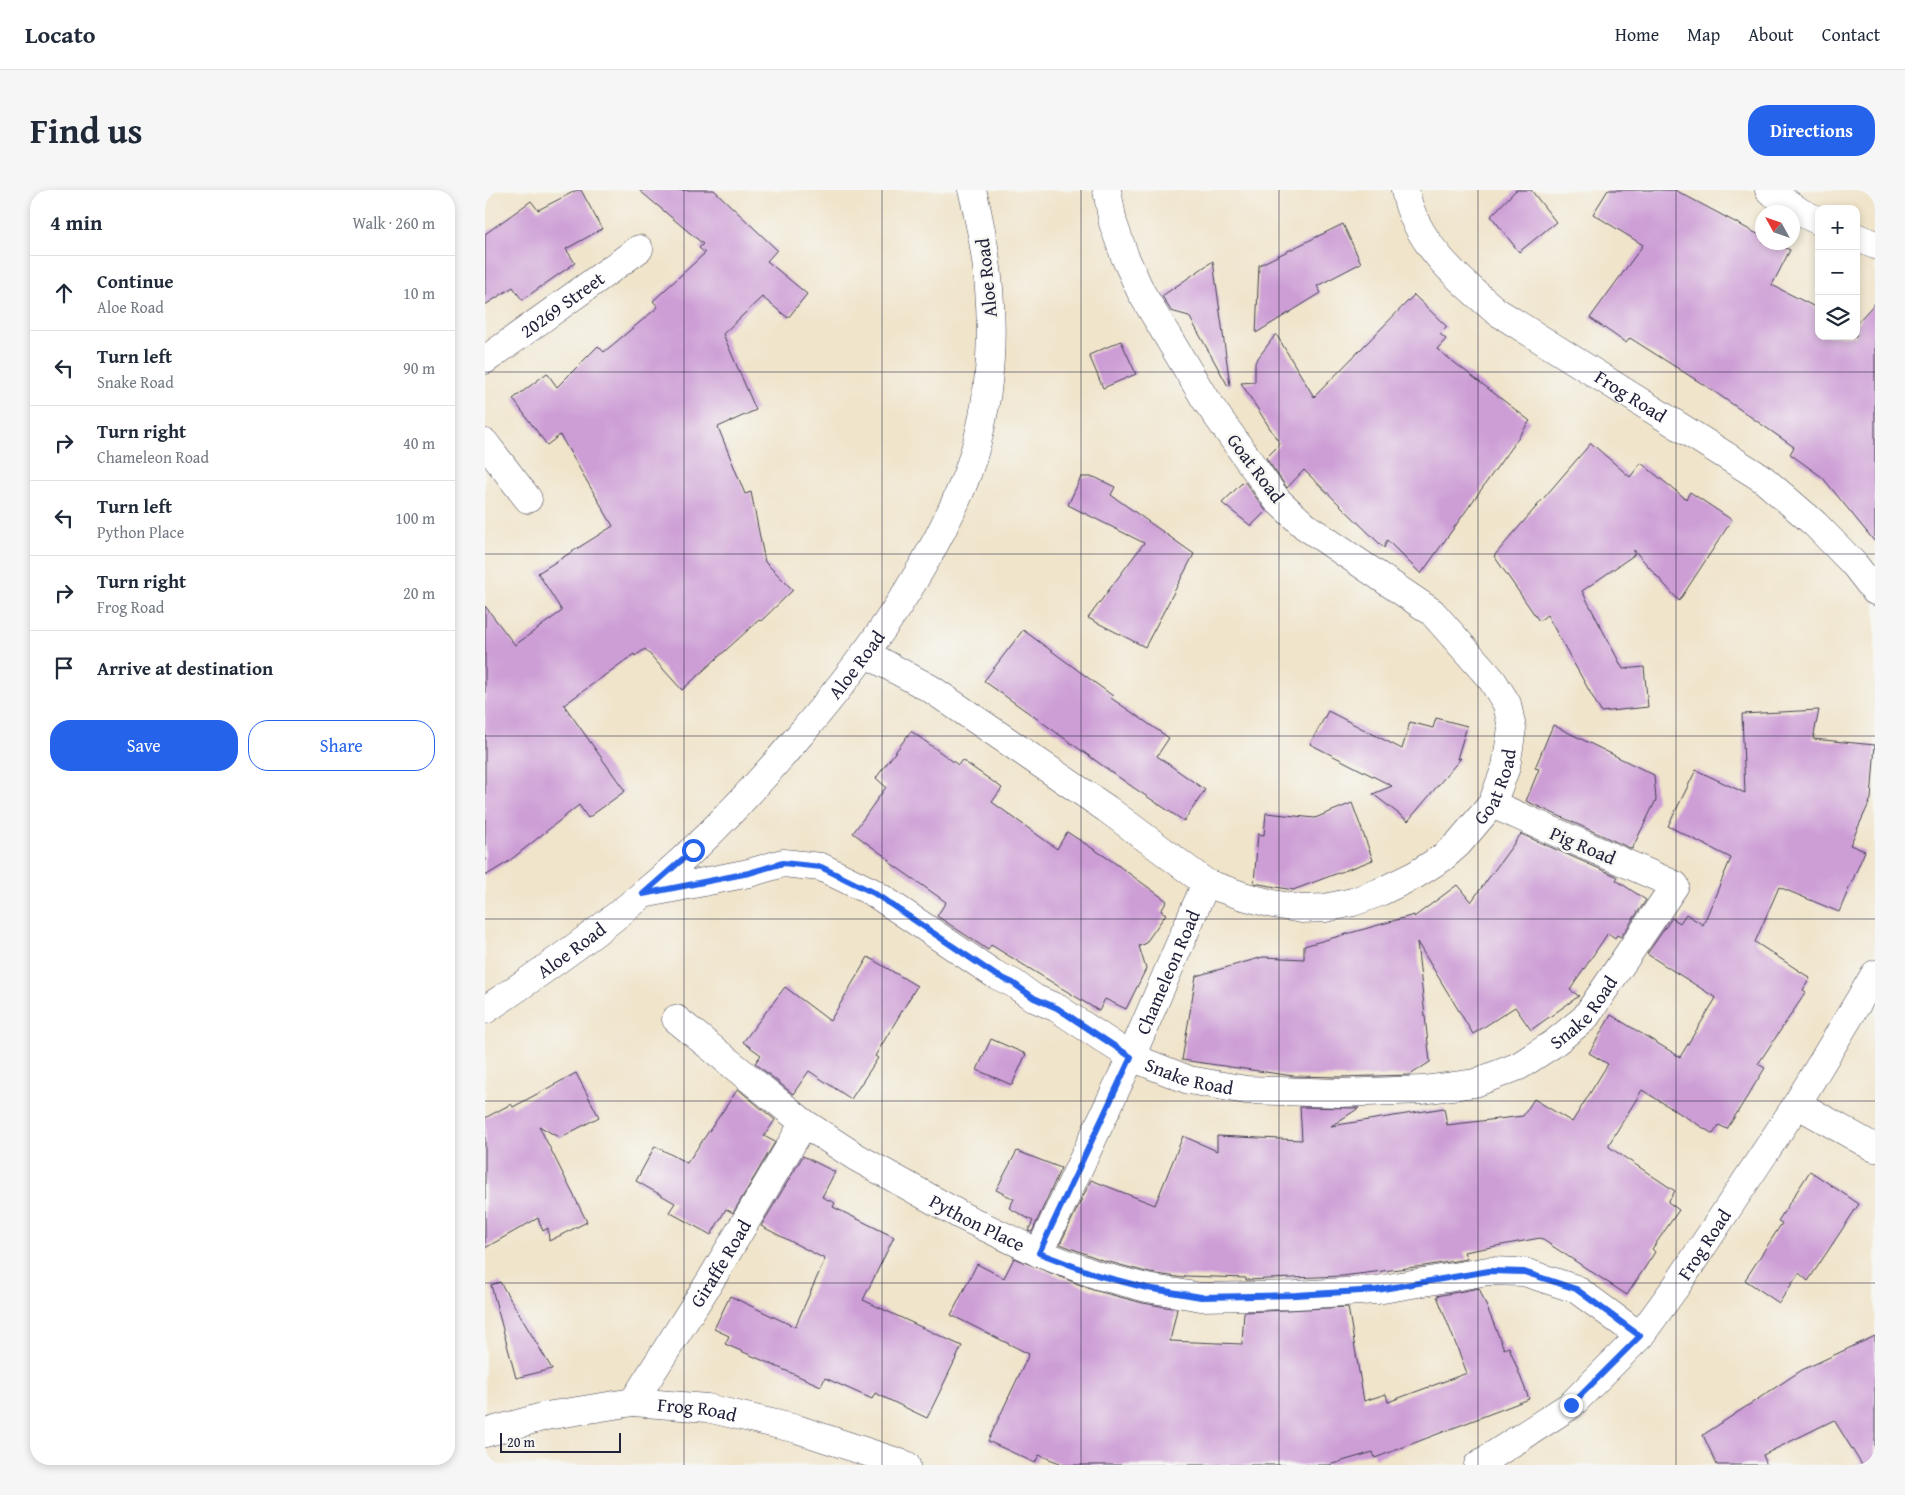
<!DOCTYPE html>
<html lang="en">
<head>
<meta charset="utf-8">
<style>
  body { margin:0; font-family:"Gentium Book Plus",serif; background:#f6f6f7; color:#1f2937 }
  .controls { position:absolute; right:15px; top:15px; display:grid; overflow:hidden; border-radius:10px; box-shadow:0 2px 8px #0003 }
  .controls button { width:45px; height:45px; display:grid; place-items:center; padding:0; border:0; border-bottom:1px solid #e0e1e3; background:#fff; color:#1f2937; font:25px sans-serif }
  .compass { position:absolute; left:1270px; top:15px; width:45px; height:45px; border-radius:50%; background:#fff; box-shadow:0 2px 8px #0003; rotate:310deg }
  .scale { position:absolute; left:15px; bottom:12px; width:121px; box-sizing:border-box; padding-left:5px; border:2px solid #22223b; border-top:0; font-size:14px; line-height:18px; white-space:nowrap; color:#22223b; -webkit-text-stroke:4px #f6f6f2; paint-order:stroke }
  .stop { position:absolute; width:15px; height:15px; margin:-11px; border:4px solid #2563eb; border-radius:50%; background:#fff }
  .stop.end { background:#2563eb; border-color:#fff; box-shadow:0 1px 5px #0008 }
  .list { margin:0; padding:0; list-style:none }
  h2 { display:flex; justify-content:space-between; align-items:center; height:65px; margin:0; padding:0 20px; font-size:21px }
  h2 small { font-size:16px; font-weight:400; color:#747a83 }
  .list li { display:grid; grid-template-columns:32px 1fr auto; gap:15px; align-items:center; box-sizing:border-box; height:75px; padding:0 20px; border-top:1px solid #e0e1e3 }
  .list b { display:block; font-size:19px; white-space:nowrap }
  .list p { margin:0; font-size:16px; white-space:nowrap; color:#747a83 }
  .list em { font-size:16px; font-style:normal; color:#747a83 }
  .actions { display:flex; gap:10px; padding:15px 20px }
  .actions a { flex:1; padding:11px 0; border:1px solid #2563eb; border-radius:20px; text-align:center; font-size:18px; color:#2563eb }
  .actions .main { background:#2563eb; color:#fff }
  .icon { flex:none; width:28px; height:28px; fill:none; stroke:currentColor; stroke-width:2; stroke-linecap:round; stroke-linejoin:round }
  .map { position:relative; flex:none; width:1390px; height:1275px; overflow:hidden; border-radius:20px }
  header { display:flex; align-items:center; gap:30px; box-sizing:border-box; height:70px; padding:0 25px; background:#fff; border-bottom:1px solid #e0e1e3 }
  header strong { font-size:24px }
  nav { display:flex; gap:28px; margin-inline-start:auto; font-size:18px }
  .intro { display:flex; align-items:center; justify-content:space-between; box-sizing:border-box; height:120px; padding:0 30px }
  h1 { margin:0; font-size:35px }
  .button { padding:12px 22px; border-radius:20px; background:#2563eb; color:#fff; font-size:18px; font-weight:700 }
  main { display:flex; gap:30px; padding:0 30px }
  aside { flex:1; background:#fff; border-radius:20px; box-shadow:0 2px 8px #0003 }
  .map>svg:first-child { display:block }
  .building { fill:#cd9ed6 }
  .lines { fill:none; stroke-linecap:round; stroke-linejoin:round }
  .minor-casing { stroke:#413f50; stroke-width:29 }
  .minor { stroke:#fff; stroke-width:28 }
  .route { stroke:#2563eb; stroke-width:6 }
  .grid { fill:none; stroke:#22223b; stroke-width:1; stroke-opacity:0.55 }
  .labels { text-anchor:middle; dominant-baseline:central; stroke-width:5; stroke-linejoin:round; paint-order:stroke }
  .street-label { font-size:19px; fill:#22223b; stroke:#f6f6f2 }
</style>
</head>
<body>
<header>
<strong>Locato</strong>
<nav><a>Home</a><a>Map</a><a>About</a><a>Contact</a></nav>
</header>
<div class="intro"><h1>Find us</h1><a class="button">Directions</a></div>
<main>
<aside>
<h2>4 min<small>Walk · 260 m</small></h2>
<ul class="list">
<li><svg class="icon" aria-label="ahead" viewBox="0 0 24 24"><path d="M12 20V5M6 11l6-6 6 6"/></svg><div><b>Continue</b><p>Aloe Road</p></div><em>10 m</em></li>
<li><svg class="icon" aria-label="left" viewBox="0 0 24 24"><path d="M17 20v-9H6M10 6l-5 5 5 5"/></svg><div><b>Turn left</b><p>Snake Road</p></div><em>90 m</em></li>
<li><svg class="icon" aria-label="right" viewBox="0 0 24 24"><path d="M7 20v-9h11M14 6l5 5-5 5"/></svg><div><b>Turn right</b><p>Chameleon Road</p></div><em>40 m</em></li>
<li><svg class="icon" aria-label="left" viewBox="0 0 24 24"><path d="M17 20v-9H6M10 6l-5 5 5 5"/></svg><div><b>Turn left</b><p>Python Place</p></div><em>100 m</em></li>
<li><svg class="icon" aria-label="right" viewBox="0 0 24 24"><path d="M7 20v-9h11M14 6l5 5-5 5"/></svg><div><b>Turn right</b><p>Frog Road</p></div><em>20 m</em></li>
<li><svg class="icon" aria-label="arrive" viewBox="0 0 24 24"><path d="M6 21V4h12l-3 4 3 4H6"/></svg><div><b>Arrive at destination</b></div></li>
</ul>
<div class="actions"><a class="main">Save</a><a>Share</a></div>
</aside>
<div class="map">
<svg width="1390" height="1275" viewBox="0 0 1390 1275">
  <rect width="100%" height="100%" fill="#f6f6f2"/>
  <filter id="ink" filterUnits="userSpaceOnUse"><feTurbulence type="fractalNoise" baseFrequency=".02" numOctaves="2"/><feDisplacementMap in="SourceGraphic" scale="10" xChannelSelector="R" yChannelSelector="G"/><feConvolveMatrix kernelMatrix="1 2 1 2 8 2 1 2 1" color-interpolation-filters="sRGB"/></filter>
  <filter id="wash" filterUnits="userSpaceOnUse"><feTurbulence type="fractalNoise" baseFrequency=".0096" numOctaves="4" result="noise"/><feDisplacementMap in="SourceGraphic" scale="20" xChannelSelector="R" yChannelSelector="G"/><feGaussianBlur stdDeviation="1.12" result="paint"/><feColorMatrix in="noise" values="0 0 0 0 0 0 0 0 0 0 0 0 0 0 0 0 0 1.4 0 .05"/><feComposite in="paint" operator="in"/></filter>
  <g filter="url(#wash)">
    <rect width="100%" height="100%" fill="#f0e4ca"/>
    <g id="blocks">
      <g class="building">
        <path d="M92 0H96L117 39 81 59 90 73 37 110 28 97 0 115V44L46 11 53 20Z"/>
        <path d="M154 0H229L292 60 282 71 322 104 303 128 277 107 238 144 271 220 233 237 260 304 266 302 280 372 308 400 276 431 274 430 197 500 160 459 150 466 149 464 79 515 140 601 103 628 94 615 23 672 0 686V416L30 455 77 421 53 383 128 336 75 245 62 255 28 209 62 183 72 197 113 156 119 162 173 117 168 111 220 63 214 58 218 54Z"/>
        <path d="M1031 0H1046L1071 32 1034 62 1006 26Z"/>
        <path d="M1123 0H1190L1278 47V52H1289L1305 60 1287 95 1334 119V146H1371V134L1390 113V352L1337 287 1305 264 1309 257 1227 200 1145 148 1141 153 1105 128 1158 55 1108 24Z"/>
        <path d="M858 34 876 73 832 96 836 103 771 143 774 75Z"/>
        <path d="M728 71 745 195 743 196 704 126 686 121 677 106Z"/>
        <path d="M929 105 962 137 955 144 961 149 952 159 1045 231 936 384 902 350 899 358 819 280 802 298 781 268 795 254 756 193 770 192V172L791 144 829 207Z"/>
        <path d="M636 151 651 184 618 198 604 165Z"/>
        <path d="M1106 253 1145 287 1156 273 1201 309 1205 302 1247 330 1194 411 1149 360V365L1097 401 1138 479 1159 477 1163 517 1116 522 1062 425 1054 431 1009 366Z"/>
        <path d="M596 287H609L630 297 626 305 709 364 660 457 603 428 659 353 583 315Z"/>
        <path d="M759 291 781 321 766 336 737 313Z"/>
        <path d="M538 440 628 506 626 508 684 548 672 566 720 600 699 631 649 598 499 491Z"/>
        <path d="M1334 520 1328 549 1390 555 1386 609 1365 655 1380 661 1354 722 1294 697 1270 752 1325 788 1318 800 1321 802 1273 874 1280 878 1242 939 1234 935 1228 944 1157 900 1124 954V957L1190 1001 1183 1012 1194 1020 1167 1059 1170 1062 1142 1105 1055 1048 979 1062 982 1069 939 1076 857 1086 761 1090V1088L700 1086 699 1088 665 1083 617 1070 575 1054 606 990 670 1015 698 946 732 961V946L817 950 815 917 874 918 846 936 959 918 962 935 1038 926 1049 909 1087 932 1123 874 1104 863 1126 825 1195 867 1231 808 1162 764 1187 728 1195 733 1201 724 1218 735 1246 668 1183 636 1211 580 1260 603 1257 524Z"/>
        <path d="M843 521 917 559 925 532 948 538 951 528 982 536 972 569 976 568 923 631 888 604 907 596 825 554Z"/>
        <path d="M1068 535 1169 585 1171 610 1147 659 1041 611 1054 579 1050 578Z"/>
        <path d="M426 541 473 575 477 570 517 598 507 612 572 659 582 642 627 671 682 711 676 721 681 724 660 754 654 756 661 779 641 819 620 809 614 821 506 755 503 760 452 726 461 712 404 672 405 670 368 643 401 597 391 588Z"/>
        <path d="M867 613 888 670 808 700 769 693 773 644 779 645 781 623 830 628Z"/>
        <path d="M1036 644 1133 687 1131 690 1161 710 1136 747 1132 745 1130 748 1123 743 1085 800 1094 806 1046 840 1030 817 988 844 932 752 945 872 925 885 855 887 808 886 697 870 711 786 778 767 819 769V756L929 725V727L972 695 986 712Z"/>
        <path d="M383 767 432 796 390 866 393 868 366 909 324 881 308 904 270 873 276 865 258 852 300 797 345 831Z"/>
        <path d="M506 849 541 864 527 895 492 880Z"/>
        <path d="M91 883 114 927 75 948 54 936 102 1032 64 1051 63 1038 58 1041 53 1028 0 1058V928L26 914 28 917Z"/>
        <path d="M253 899 290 930 279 946 290 952 248 1023 241 1019 226 1045 184 1022 190 1013 151 991 170 956 202 973Z"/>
        <path d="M532 961 576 978 547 1042 543 1041 548 1031 524 1018 529 1009 511 1000Z"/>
        <path d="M318 966 350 982 337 1007 350 1013 348 1017 409 1047 378 1110 477 1156 442 1228 390 1203 387 1209 340 1188 336 1196 240 1154 244 1146 229 1139 245 1106 310 1137 340 1069 276 1036Z"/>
        <path d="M1325 981 1374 1014 1323 1091 1314 1083 1294 1113 1260 1090 1297 1033 1293 1031Z"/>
        <path d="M529 1068 608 1100 658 1113 692 1119 685 1151 757 1154 759 1122 863 1117 879 1211 901 1204 903 1212 982 1183 952 1106 994 1098 1019 1159 1024 1157 1044 1209 890 1268 888 1262 844 1275H580L554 1265 550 1273 503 1251 544 1164 466 1125 492 1074 519 1088Z"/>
        <path d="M15 1092 67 1179 31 1188 6 1095Z"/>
        <path d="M1390 1146V1275H1377L1349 1230 1278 1265 1282 1275H1232L1218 1245 1317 1180Z"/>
      </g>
    </g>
  </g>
  <g filter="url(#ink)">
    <use href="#blocks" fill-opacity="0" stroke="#413f50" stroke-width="1"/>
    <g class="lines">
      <g class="minor-casing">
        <g id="minor">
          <path id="s1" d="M920 0C929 51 973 89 1011 121L1278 289 1330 334 1369 374 1390 401"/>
          <path d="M1284 0 1315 22 1334 31"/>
          <path d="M1371 47 1390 55"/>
          <path id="s2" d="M0 170 154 59"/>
          <path d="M0 253 43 309"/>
          <path id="s3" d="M380 463 446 499 622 619 721 693 758 706 788 714 817 719 840 718 868 712 895 702 930 685 957 668 973 654 1007 614 1021 577 1027 538 1022 514 1007 490 947 422 820 336 792 310 720 209 656 102 640 67 628 33 622 0"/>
          <path id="s4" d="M158 704 264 683 298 673 336 677 389 703 509 784 528 793 549 808 572 818 646 867 704 890 761 900 855 903 938 900 990 893 1034 876 1068 854 1100 828 1190 695 1007 614"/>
          <path id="s5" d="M0 820C54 784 107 747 157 705 212 660 262 607 308 553 375 475 437 392 477 297 510 218 512 123 496 40 493 27 491 13 487 0"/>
          <path id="s6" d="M191 829 319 933 371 967 477 1026 554 1063 612 1085 662 1098 716 1107 811 1105 892 1100 1003 1081 1039 1082 1091 1099 1155 1146"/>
          <path d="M1312 914 1390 958"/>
          <path id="s7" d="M554 1063 646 867 721 693"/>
          <path id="s8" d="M148 1212 227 1088 319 933"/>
          <path id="s9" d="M0 1243 61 1226 148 1212 222 1218 312 1239 421 1275"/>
          <path id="s10" d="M993 1275 1086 1215 1155 1146 1192 1095 1312 914 1390 784"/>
        </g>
      </g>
      <use href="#minor" class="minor"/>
    </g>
  </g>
  <g class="lines" filter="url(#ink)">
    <path class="route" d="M208 660 158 704 264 683 298 673 336 677 389 703 509 784 528 793 549 808 572 818 646 867 554 1063 612 1085 662 1098 716 1107 811 1105 892 1100 1004 1081 1039 1082 1091 1099 1155 1146 1086 1215"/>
  </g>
  <path class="grid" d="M199 0V1275M397 0V1275M596 0V1275M794 0V1275M993 0V1275M1191 0V1275M0 182H1390M0 364H1390M0 546H1390M0 729H1390M0 911H1390M0 1093H1390"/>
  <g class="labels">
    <g class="street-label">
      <text transform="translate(501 88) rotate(-96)">Aloe Road</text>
      <text stroke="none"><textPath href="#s2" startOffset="95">20269 Street</textPath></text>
      <text stroke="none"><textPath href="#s1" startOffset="314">Frog Road</textPath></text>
      <text transform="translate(771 278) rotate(53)">Goat Road</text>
      <text stroke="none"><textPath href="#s5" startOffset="510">Aloe Road</textPath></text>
      <text stroke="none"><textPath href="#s3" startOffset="754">Goat Road</textPath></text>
      <text transform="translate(1098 655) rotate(23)">Pig Road</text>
      <text stroke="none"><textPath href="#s5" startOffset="105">Aloe Road</textPath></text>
      <text stroke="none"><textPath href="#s7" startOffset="309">Chameleon Road</textPath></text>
      <text stroke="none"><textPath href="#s4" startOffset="1028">Snake Road</textPath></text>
      <text stroke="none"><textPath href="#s4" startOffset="608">Snake Road</textPath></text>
      <text stroke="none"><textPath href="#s6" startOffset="365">Python Place</textPath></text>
      <text stroke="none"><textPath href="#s10" startOffset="320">Frog Road</textPath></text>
      <text stroke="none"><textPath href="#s8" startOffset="164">Giraffe Road</textPath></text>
      <text stroke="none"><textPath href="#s9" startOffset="216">Frog Road</textPath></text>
    </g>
  </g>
</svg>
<div class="controls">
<button>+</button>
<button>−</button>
<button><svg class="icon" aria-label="layers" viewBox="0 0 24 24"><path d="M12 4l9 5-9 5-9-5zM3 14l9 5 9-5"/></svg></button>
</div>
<svg class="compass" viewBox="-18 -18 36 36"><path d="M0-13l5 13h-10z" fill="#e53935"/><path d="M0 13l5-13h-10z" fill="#747a83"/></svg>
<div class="scale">20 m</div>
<div class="stop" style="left:208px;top:660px"></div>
<div class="stop end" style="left:1086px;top:1215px"></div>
</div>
</main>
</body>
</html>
